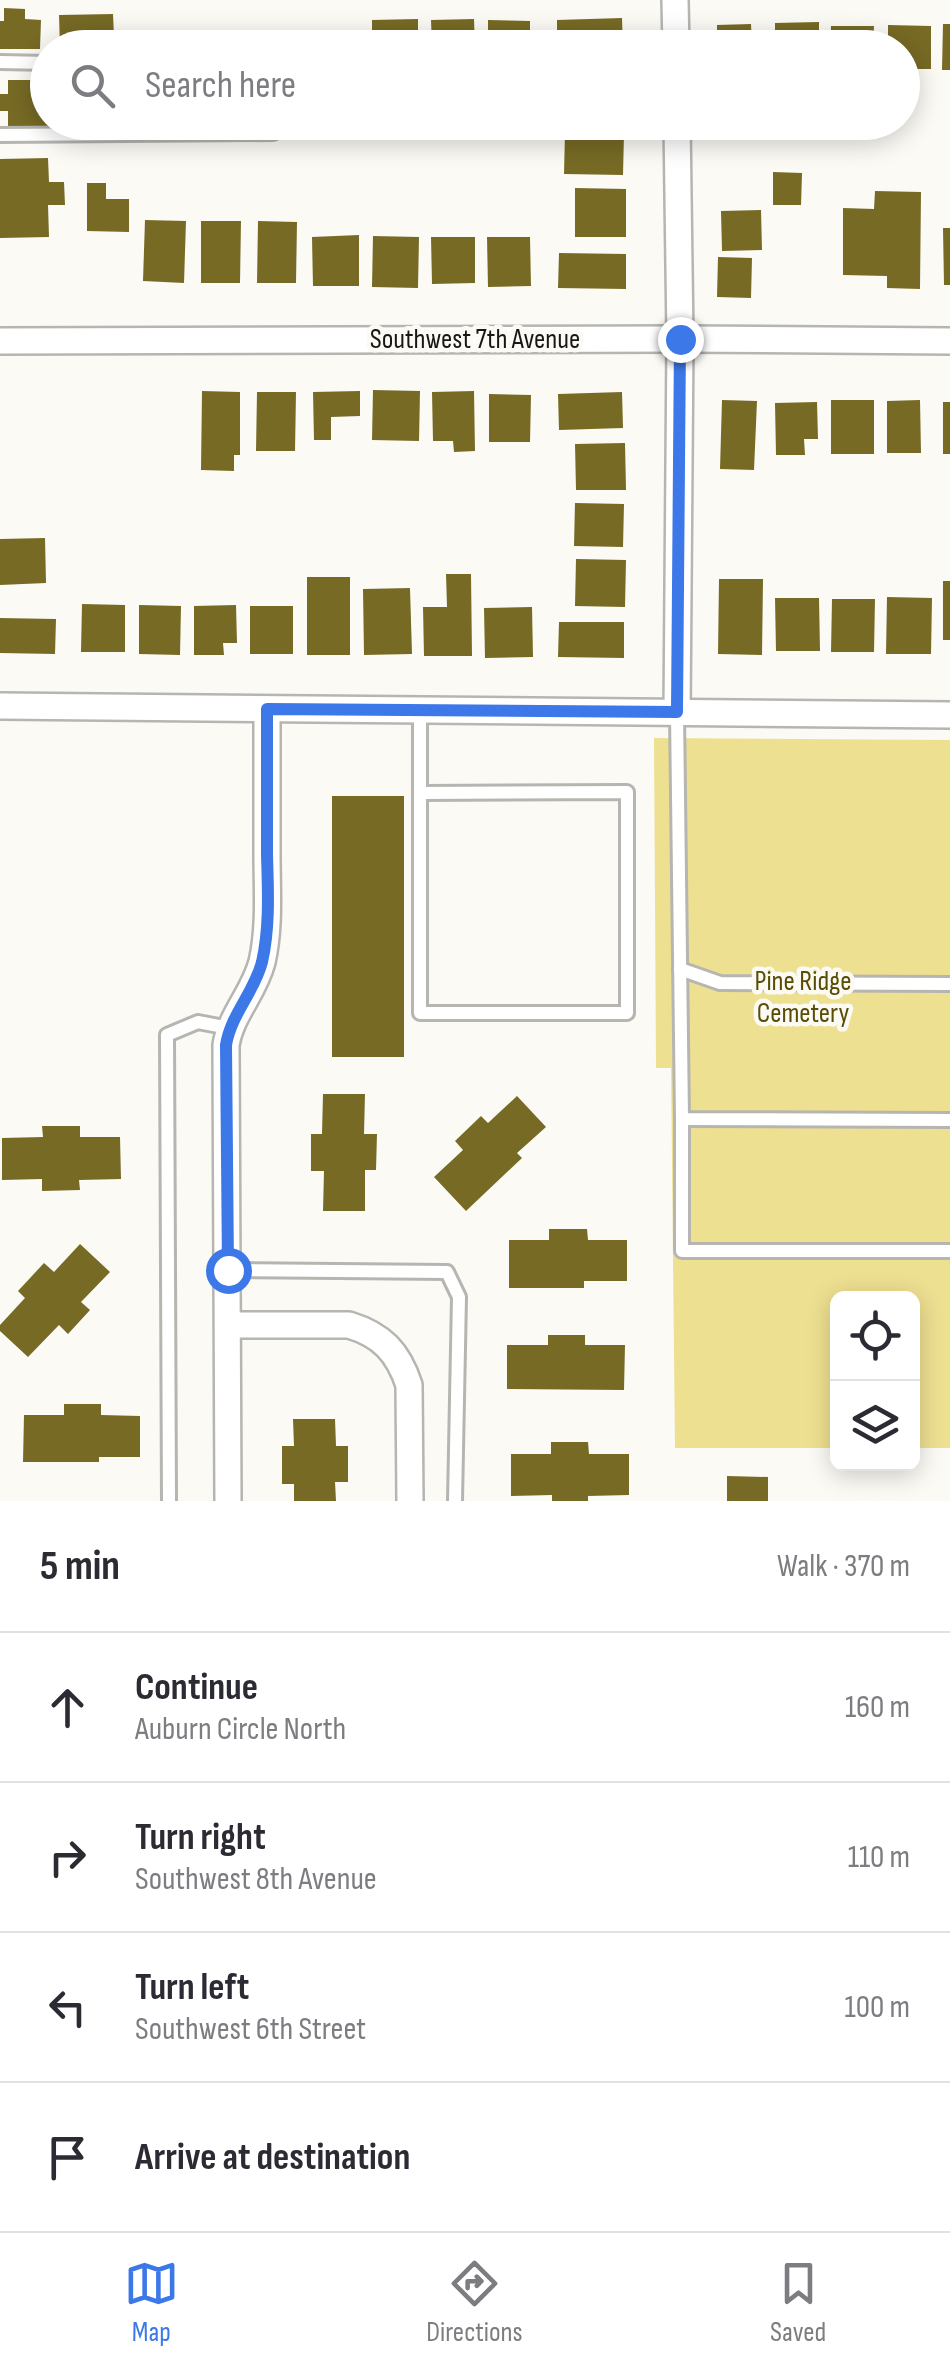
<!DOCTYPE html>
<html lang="en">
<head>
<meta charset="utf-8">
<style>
  body { margin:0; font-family:"Sofia Sans Condensed",sans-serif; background:#f7f7f7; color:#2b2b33 }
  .controls { position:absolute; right:30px; bottom:30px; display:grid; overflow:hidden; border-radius:15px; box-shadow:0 5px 25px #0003 }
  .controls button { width:90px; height:90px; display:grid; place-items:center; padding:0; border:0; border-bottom:2px solid #e1e1e2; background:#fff; color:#2b2b33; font:50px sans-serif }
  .stop { position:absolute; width:30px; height:30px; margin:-22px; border:8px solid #3c78e7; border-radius:50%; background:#fff }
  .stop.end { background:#3c78e7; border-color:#fff; box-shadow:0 2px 10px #0008 }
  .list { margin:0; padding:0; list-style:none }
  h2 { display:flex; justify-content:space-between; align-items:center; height:130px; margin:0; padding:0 40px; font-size:42px }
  h2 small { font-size:32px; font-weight:400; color:#7c7c81 }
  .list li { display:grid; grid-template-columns:65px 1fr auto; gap:30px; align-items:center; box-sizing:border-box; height:150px; padding:0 40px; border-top:2px solid #e1e1e2 }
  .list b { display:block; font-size:38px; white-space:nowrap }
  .list p { margin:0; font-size:32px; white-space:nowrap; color:#7c7c81 }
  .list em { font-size:32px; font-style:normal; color:#7c7c81 }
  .icon { flex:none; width:55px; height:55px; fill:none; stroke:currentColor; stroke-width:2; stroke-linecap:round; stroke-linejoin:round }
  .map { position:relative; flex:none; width:950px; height:1501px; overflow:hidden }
  .search { position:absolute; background:#fff; box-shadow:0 5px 25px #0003; left:30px; right:30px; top:30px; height:110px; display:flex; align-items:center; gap:25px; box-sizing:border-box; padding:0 35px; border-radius:55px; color:#7c7c81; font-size:38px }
  .sheet { height:730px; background:#fff }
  nav { display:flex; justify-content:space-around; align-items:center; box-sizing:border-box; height:140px; border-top:2px solid #e1e1e2; background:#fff; font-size:28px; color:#7c7c81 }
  nav a { display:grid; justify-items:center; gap:5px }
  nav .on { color:#3c78e7 }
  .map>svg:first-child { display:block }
  .green { fill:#eee091 }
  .building { fill:#776a25 }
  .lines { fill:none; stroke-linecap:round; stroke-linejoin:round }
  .service-casing { stroke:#b6b5b1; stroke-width:18 }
  .minor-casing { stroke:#b6b5b1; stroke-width:30 }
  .service { stroke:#fff; stroke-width:12 }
  .minor { stroke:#fff; stroke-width:25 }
  .route { stroke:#3c78e7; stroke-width:12 }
  .labels { text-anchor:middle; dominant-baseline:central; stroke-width:9; stroke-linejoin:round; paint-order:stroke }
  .street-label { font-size:28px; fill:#171715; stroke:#fbfaf5 }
  .park-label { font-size:28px; fill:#584d03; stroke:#fbfaf5 }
</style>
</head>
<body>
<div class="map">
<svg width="950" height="1501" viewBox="0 0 950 1501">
  <rect width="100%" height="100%" fill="#fbfaf5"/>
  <path class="green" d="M654 738 950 740V1448H913L912 1298H838L837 1448H675L671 1068H656Z"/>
  <g class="building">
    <path d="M4 8 25 9V19L41 20 40 49H0V21H4Z"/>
    <path d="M113 14 114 36H100L101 47 60 48 59 15Z"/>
    <path d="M622 18 623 48H557V20Z"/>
    <path d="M418 19V48H372V20Z"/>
    <path d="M474 19 475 48H432L431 20Z"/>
    <path d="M488 20 530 21V48H488Z"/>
    <path d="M819 22V48H775V23Z"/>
    <path d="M751 24 752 48H717V25Z"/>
    <path d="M943 24H950V70H942Z"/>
    <path d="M888 25 931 26V69H902V48H888Z"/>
    <path d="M831 26H874L873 48H830Z"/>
    <path d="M357 35V48H312L311 36Z"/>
    <path d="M8 80H48V126H8V111H0V94H8Z"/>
    <rect x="829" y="122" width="46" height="17"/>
    <path d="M565 132 624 133 623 175 564 174Z"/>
    <path d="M48 158 49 182H64L65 205H48L49 237 0 238V159Z"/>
    <path d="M773 172 802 173 801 205H773Z"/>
    <path d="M87 183H106V199H129V232L87 231Z"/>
    <path d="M575 188 626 189V237H575Z"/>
    <path d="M875 191 921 192 920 289 887 288V276L843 275V208L874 209Z"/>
    <path d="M761 210 762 250 722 251 721 211Z"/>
    <path d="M145 220 186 221 184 283 143 281Z"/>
    <path d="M201 221H241L240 283H201Z"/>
    <path d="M258 221 297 222 296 283H257Z"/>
    <path d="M943 228H950V285H944Z"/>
    <path d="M359 235V286H313L312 237Z"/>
    <path d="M373 236 419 237 418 288 372 287Z"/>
    <path d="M431 237H475V283L432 284Z"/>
    <path d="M487 237H530L531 286 488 287Z"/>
    <path d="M559 253 626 254V289L558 288Z"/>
    <path d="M718 257 752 258 751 298 717 297Z"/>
    <path d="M373 390 420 391 419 441 372 440Z"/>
    <path d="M202 391 240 392V455H234V471L201 470Z"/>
    <path d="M360 391V416L331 417V440H314L313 392Z"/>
    <path d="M474 391 475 451 454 452 453 441H433L432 392Z"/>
    <path d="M257 392H296L295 451H256Z"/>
    <path d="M622 392 623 428 559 430 558 394Z"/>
    <path d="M489 394 531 395 530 442H489Z"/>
    <path d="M722 400 757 401 754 470 720 469Z"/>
    <rect x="831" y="400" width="43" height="54"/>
    <path d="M920 400 921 453H887V401Z"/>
    <path d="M817 402 818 439H804L805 455H776L775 403Z"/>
    <rect x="943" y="402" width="7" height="52"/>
    <path d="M625 443 626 490H576L575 444Z"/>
    <path d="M575 503 624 504 623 547 574 546Z"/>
    <path d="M45 538 46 583 0 585V539Z"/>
    <path d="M576 559 626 560 625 607 575 606Z"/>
    <path d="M446 574H471L472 656H424L423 607H447Z"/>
    <rect x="307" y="577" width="43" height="78"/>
    <path d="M719 579H763L762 655 718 654Z"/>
    <rect x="943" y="581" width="7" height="59"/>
    <path d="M410 588 412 654 364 655 363 589Z"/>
    <path d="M887 597 932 598 931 654H886Z"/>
    <path d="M775 598H819L820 651H776Z"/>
    <path d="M832 599H875L874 652H831Z"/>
    <path d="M82 604 125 605V652H81Z"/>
    <path d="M139 605 181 606 180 655 139 654Z"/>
    <path d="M236 605 237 643H223L224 655H194V606Z"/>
    <rect x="250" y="606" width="43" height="48"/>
    <path d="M532 607 533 657 485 658 484 608Z"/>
    <path d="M0 618 56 619 55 654 0 653Z"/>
    <path d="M559 622H624V658L558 657Z"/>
    <rect x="332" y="796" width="72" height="261"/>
    <path d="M323 1094H365L364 1134H377L376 1170H365V1211H323L324 1171H311V1134H322Z"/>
    <path d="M517 1096 546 1127 517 1153 522 1158 466 1211 434 1177 463 1150 455 1141 481 1116 488 1123Z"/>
    <path d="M42 1126H80V1137H120L121 1179 79 1180 80 1190 42 1191V1179L2 1180V1138L43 1137Z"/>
    <path d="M549 1229H587L588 1240H627V1281H584V1288H509V1240H549Z"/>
    <path d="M80 1244 110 1272 81 1302 90 1310 68 1334 59 1325 28 1357 0 1331V1325L25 1298 18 1291 44 1263 54 1272Z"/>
    <path d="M548 1335H585V1345H625L624 1390 507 1389V1345H548Z"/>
    <path d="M64 1404H101V1415L140 1416V1457H99V1462H23L24 1415H64Z"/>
    <path d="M293 1419H335L336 1446H348V1482H335L336 1501H294V1484H282V1446H294Z"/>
    <path d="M551 1442H588L589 1454H629V1495L588 1496V1501H552V1495L511 1496V1454H551Z"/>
    <path d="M727 1476 768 1477V1501H727Z"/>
  </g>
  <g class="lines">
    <g class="service-casing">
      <g id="service">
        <path d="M0 62 48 63"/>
        <path d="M0 135 273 133 287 127V122"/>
        <path d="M420 710V1013H627V792L420 793"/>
        <path d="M677 713 682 1119 950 1120"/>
        <path d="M680 969 720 983 950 984"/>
        <path d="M682 1119V1251H950"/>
        <path d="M228 1270 447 1272 459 1297 455 1501"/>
        <path d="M169 1501 167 1035 198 1022 229 1028"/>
      </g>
    </g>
    <g class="minor-casing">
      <g id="minor">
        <path d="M675 0 676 48"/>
        <path d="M0 341 680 339 950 341"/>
        <path d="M0 706 950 715"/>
        <path d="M677 713 680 339 677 122"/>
        <path d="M229 1325H349C382 1335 398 1352 409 1385L410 1501"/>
        <path d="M228 1501 226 1045C231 1014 254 993 262 962 270 927 267 890 267 855 267 806 267 758 267 709"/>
      </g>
    </g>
    <use href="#service" class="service"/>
    <use href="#minor" class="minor"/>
  </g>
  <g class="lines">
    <path class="route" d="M228 1270 226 1045C231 1014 254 993 262 962 270 927 268 890 267 855 267 806 267 758 267 709L677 712 680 339"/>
  </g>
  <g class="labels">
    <g class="street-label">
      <text x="475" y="339">Southwest 7th Avenue</text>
    </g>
    <g class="park-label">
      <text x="803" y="981">Pine Ridge<tspan x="803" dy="32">Cemetery</tspan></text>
    </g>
  </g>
</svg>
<div class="controls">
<button><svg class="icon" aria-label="locate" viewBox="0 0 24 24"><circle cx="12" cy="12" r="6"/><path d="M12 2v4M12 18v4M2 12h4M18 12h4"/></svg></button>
<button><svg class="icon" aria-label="layers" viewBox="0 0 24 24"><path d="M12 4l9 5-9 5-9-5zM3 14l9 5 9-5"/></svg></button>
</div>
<div class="stop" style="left:228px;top:1270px"></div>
<div class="stop end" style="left:680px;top:339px"></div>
<div class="search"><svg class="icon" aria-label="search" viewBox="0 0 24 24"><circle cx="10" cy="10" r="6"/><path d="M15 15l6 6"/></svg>Search here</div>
</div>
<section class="sheet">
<h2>5 min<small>Walk · 370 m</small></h2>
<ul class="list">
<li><svg class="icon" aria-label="ahead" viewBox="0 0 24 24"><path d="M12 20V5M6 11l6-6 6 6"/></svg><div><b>Continue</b><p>Auburn Circle North</p></div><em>160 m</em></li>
<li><svg class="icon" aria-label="right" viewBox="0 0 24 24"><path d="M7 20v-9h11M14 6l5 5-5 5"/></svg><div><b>Turn right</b><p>Southwest 8th Avenue</p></div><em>110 m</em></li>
<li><svg class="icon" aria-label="left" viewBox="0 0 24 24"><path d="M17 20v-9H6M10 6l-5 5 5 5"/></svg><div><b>Turn left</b><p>Southwest 6th Street</p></div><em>100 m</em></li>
<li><svg class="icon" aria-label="arrive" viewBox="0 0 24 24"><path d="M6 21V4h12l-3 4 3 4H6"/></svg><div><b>Arrive at destination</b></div></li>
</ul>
</section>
<nav>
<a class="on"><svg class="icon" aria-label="map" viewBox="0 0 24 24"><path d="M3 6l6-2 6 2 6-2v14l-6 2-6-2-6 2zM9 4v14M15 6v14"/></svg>Map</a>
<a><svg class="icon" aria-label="directions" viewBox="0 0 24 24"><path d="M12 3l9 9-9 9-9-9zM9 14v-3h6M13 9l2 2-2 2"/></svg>Directions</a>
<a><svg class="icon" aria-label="saved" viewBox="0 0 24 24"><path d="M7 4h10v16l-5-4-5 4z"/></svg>Saved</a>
</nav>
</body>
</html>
